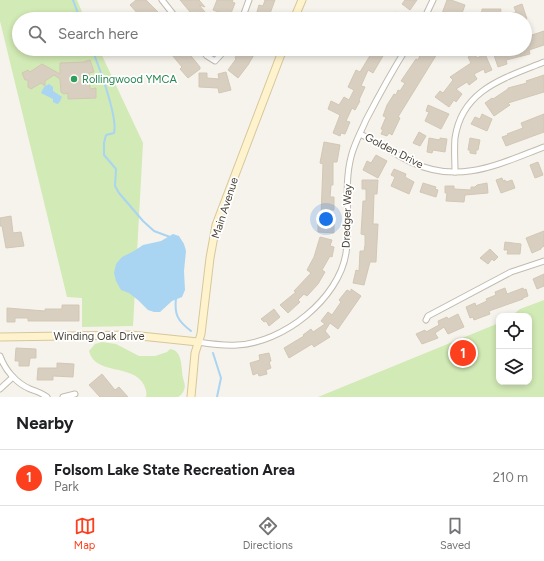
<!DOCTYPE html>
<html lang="en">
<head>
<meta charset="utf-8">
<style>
  body { margin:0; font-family:Figtree,sans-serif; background:#f6f6f6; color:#202124 }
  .controls { position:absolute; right:12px; bottom:12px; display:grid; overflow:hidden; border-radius:8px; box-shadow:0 2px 6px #0003 }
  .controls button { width:36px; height:36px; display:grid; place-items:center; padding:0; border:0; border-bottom:1px solid #e0e0e0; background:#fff; color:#202124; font:20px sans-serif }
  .you { position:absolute; left:326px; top:219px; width:14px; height:14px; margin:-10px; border:3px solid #fff; border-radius:50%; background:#1a73e8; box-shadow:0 0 0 6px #1a73e833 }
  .badge { display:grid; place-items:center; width:26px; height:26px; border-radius:50%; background:#fc3f1d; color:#fff; font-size:13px; font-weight:700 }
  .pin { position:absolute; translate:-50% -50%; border:2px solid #fff; box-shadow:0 1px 4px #0006 }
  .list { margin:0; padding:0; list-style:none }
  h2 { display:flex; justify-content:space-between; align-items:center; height:52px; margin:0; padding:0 16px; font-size:17px }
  h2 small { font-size:13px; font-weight:400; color:#757577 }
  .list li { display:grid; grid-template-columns:26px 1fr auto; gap:12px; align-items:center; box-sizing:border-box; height:56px; padding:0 16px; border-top:1px solid #e0e0e0 }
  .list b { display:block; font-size:15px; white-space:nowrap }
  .list p { margin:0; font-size:13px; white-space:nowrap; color:#757577 }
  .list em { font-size:13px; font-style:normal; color:#757577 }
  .icon { flex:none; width:22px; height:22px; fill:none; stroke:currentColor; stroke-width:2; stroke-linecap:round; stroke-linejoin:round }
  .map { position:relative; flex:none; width:544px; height:397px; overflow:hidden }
  .search { position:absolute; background:#fff; box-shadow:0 2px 6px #0003; left:12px; right:12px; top:12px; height:44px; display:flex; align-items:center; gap:10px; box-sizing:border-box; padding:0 14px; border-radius:22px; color:#757577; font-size:15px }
  .sheet { height:108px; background:#fff }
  nav { display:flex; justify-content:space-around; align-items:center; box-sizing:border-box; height:56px; border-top:1px solid #e0e0e0; background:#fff; font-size:11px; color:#757577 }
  nav a { display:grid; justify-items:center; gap:2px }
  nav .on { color:#fc3f1d }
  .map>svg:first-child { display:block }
  .green { fill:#d2eab5 }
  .water { fill:#a9d4f2 }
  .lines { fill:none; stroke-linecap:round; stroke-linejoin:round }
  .stream { stroke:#a9d4f2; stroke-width:2 }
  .building { fill:#d8cfc1; stroke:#d3c7b4 }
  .street-casing { stroke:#c2bbae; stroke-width:7 }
  .secondary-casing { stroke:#d6c79b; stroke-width:9 }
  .street { stroke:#fff; stroke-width:5 }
  .secondary { stroke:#fff3cd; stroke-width:7 }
  .leisure-dot { fill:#2e9e5b; stroke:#fff; stroke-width:1.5 }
  .labels { text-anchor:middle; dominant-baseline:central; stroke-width:3.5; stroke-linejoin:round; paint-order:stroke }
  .leisure-label { font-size:11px; fill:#27864d; stroke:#fff; text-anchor:start }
  .street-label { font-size:11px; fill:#4b4439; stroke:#fff }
</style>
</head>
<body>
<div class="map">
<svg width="544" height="397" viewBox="0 0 544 397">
  <rect width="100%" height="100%" fill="#f6f3ec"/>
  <g class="green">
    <path d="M0 0H77L85 19H19V49H99L143 143 133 326 82 327V298L67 297 0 21Z"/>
    <path d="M544 300V397H318L499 323V382H529V316H511L520 309Z"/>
    <path d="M102 342 116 344 139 356H155L167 352 170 349C183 350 181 369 183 378 184 382 186 386 184 390 183 393 180 396 178 397H146C147 392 146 390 144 385 133 363 95 376 89 351L95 344Z"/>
  </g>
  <g class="water">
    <path d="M49 84 53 87V91L62 97 59 103 57 104 53 102V99L41 93 44 87Z"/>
    <path d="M173 234 179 236 184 244 186 251 184 271 185 290 182 297 172 301 160 312H154L148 310 138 300 129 293 121 290 116 281 114 273 116 264 122 257 134 251 143 245 161 241Z"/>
  </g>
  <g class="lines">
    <g class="stream">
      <path d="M73 0 80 19"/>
      <path d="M92 49C99 67 118 116 114 133L106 135 104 143V155L116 169 115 186 119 193 143 221 154 231 170 237"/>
      <path d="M176 298C174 315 178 321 191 331"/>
      <path d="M213 353 221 378 217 397"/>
    </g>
  </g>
  <g class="building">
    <path d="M136 0H146L162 16 158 19H144L140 14 139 15 130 5Z"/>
    <path d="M180 0H199L205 7 199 5 211 19H196Z"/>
    <path d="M217 0H233L232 2 235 3 230 16 213 10Z"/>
    <path d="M265 0H275L268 19H255L259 5 263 6Z"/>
    <path d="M405 0H417L410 10 402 4Z"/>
    <path d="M447 0H451L465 5 461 16 457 14 455 19H440Z"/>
    <path d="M522 4 527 19H508L506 15 516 12 514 7Z"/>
    <path d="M482 9H501L500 19H481Z"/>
    <path d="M395 12 409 19H391Z"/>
    <path d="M544 31V45L529 50 530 54 506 60 507 64 498 67 493 52 502 49H525V39H527L528 44 531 43 529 36Z"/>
    <path d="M167 49H187L192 55 191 56 200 67V69L188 78 180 69 182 67Z"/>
    <path d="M240 49H254L253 52 255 53 248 65 238 78 228 70 236 59 235 58Z"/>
    <path d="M374 49H387L373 73 368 70 361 86 365 87 359 100 360 101 355 110 352 108 346 121 350 122 345 134 341 133 340 136 333 133 340 115 328 109 331 101 339 105 344 97 349 100 354 90 348 87 356 70 360 72Z"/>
    <path d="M423 49H440L398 117 400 118 392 135 389 133 387 136 381 134 383 130 381 129 386 117 383 116 387 105 394 94 396 95 398 90 400 91 405 83 401 81 416 59 418 60Z"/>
    <path d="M475 54 477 58 485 54 492 70 485 73 484 69 474 74 477 79 469 85 467 82 456 89 462 94 456 102 454 100 449 107 435 97 440 91 443 93 453 80 450 77 471 63 468 57Z"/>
    <path d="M90 60 94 72 89 73 90 89 96 88V98L68 99V93L64 94 61 92 60 79 54 75 45 81V86L41 83 31 89 28 87V80H25L22 73 28 70 30 72 42 64 60 74V63L83 62Z"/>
    <path d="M226 72 231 90 219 93 218 88 199 87V73H207V78L219 79 218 74Z"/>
    <path d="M544 75V92L508 103 510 105 494 116 485 103 492 98 493 99 508 89V88L527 83 526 81Z"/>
    <path d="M428 105 449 114 441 129 425 121 429 112 426 111Z"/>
    <path d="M482 114 492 119 487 131 471 124 475 117 480 119Z"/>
    <path d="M544 114V132L506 146 502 137 508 135 507 134 523 128 521 123Z"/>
    <path d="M419 132 426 136 420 146 413 143Z"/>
    <path d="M429 138 440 140V138L447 139 445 152 433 150 432 153 427 152Z"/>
    <path d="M470 138 480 140 478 150H476V154L470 153V150H468Z"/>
    <path d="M324 142 340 145 337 162H333V185H331L330 197H334V210H330V221L334 222V233L318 232V216H321L323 164 320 163Z"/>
    <path d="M376 155 387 161 378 178 363 170 367 161 371 163Z"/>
    <path d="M538 162 543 175 535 178 530 165Z"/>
    <path d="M394 169 406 174 405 177 414 182 409 194 391 186 395 177 391 175Z"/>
    <path d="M502 178 503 181 505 180 506 182 512 180 515 188 501 193 496 180Z"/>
    <path d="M362 180H378L377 194H374L373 224H378L376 262H370L364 285 353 283 356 270 359 271 360 251H364L365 245V235L361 234 363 201H366V189H362Z"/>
    <path d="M423 183 436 187 435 189 438 190 436 197 420 192Z"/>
    <path d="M487 183 488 193 465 195 464 202 446 201 447 193H445V186H454V189L471 190V187H475L477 185Z"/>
    <path d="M11 216 13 233 21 232 24 246 6 248 2 226H0V218Z"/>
    <path d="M544 231V246L541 248V249L532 253 526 238Z"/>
    <path d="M320 237 332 240 330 246 334 247 332 257 330 256 322 270 325 272 318 284 307 296 304 294 298 300 300 302 288 313 280 305 296 292 294 291 311 273 307 270 314 257Z"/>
    <path d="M505 242 521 244 520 254H507L508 250H504Z"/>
    <path d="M490 249 498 257 494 261 492 259 488 264 480 258Z"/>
    <path d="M544 274V286L537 289 533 279Z"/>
    <path d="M505 288 507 294 523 288 524 290 526 289 528 296 523 298V299L489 311 490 314 474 320 473 317 470 318 466 307 475 303 476 306 487 301 486 299 496 295 495 292Z"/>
    <path d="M351 289 361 296 338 329 330 323 325 331 330 337 314 347 312 344 289 358 284 348 304 336 303 335 311 329 313 332 325 324 321 321 328 312 332 315 341 302 339 300 347 290 351 292Z"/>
    <path d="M62 305H79V321H28V318H15V322H7V308L45 311V309H62Z"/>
    <path d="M274 309 280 317 269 326 266 321 264 322 261 319Z"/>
    <path d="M458 314 464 327 448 334 444 327 435 333 438 338 422 344 416 334 425 330 426 332 439 325 438 321 447 317 448 319Z"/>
    <path d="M16 348 36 349V358H30L29 366H19V361H15Z"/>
    <path d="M269 353 271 361 269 362 271 368 266 370 267 374 259 376 258 373 253 375 250 363 260 360 259 355Z"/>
    <path d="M57 363 74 364 73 377 53 376V380H37L38 368H57Z"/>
    <path d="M102 374 115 390 119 387 128 397H100L89 385Z"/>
  </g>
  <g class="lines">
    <g class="street-casing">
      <g id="street">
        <path d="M162 0 177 19"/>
        <path d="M242 19 249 0"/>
        <path d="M424 19 433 0"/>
        <path d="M201 49 207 56 215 61 226 49"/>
        <path d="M360 134C377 142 394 154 411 162 459 185 499 164 544 147"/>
        <path d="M455 172C455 161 454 149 455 138 462 89 505 78 544 62"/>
        <path d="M426 320 428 316 511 272 544 261"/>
        <path d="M198 342C211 344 224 346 237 345 283 343 339 299 346 253 351 222 343 188 351 157 354 144 361 132 366 120 379 95 391 73 406 49"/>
        <path d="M0 356C5 370 16 383 30 389 36 391 42 393 47 397"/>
        <path d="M0 389 13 377"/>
        <path d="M63 397 75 394"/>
      </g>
    </g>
    <g class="secondary-casing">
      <g id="secondary">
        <path d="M294 19 302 0"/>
        <path d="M0 337 131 335 198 342"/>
        <path d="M191 397 195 353 201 334 210 258 216 225 283 49"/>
      </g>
    </g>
    <use href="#street" class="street"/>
    <use href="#secondary" class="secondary"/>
  </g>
  <circle class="leisure-dot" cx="74" cy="79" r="4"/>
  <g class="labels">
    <g class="leisure-label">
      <text x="82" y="79">Rollingwood YMCA</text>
    </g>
    <g class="street-label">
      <text transform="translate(394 151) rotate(27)">Golden Drive</text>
      <text transform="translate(225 208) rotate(-72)">Main Avenue</text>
      <text transform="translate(347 216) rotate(-88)">Dredger Way</text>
      <text x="99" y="336">Winding Oak Drive</text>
    </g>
  </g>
</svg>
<div class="controls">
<button><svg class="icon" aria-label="locate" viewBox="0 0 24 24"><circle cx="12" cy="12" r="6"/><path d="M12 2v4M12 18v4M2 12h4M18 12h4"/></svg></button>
<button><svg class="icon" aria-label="layers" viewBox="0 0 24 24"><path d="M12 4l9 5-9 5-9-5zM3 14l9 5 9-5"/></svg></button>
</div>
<div class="you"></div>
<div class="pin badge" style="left:463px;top:353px">1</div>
<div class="search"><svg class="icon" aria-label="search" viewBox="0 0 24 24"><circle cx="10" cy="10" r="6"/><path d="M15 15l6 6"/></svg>Search here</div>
</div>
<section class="sheet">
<h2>Nearby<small></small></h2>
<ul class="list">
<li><span class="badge">1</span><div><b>Folsom Lake State Recreation Area</b><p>Park</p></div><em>210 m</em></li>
</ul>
</section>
<nav>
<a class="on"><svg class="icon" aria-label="map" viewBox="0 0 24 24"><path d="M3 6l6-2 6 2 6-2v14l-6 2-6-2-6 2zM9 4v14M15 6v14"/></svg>Map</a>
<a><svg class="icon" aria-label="directions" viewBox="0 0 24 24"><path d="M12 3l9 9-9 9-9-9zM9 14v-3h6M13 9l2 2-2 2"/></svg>Directions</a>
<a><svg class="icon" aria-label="saved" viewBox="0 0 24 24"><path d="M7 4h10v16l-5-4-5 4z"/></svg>Saved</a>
</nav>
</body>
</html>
